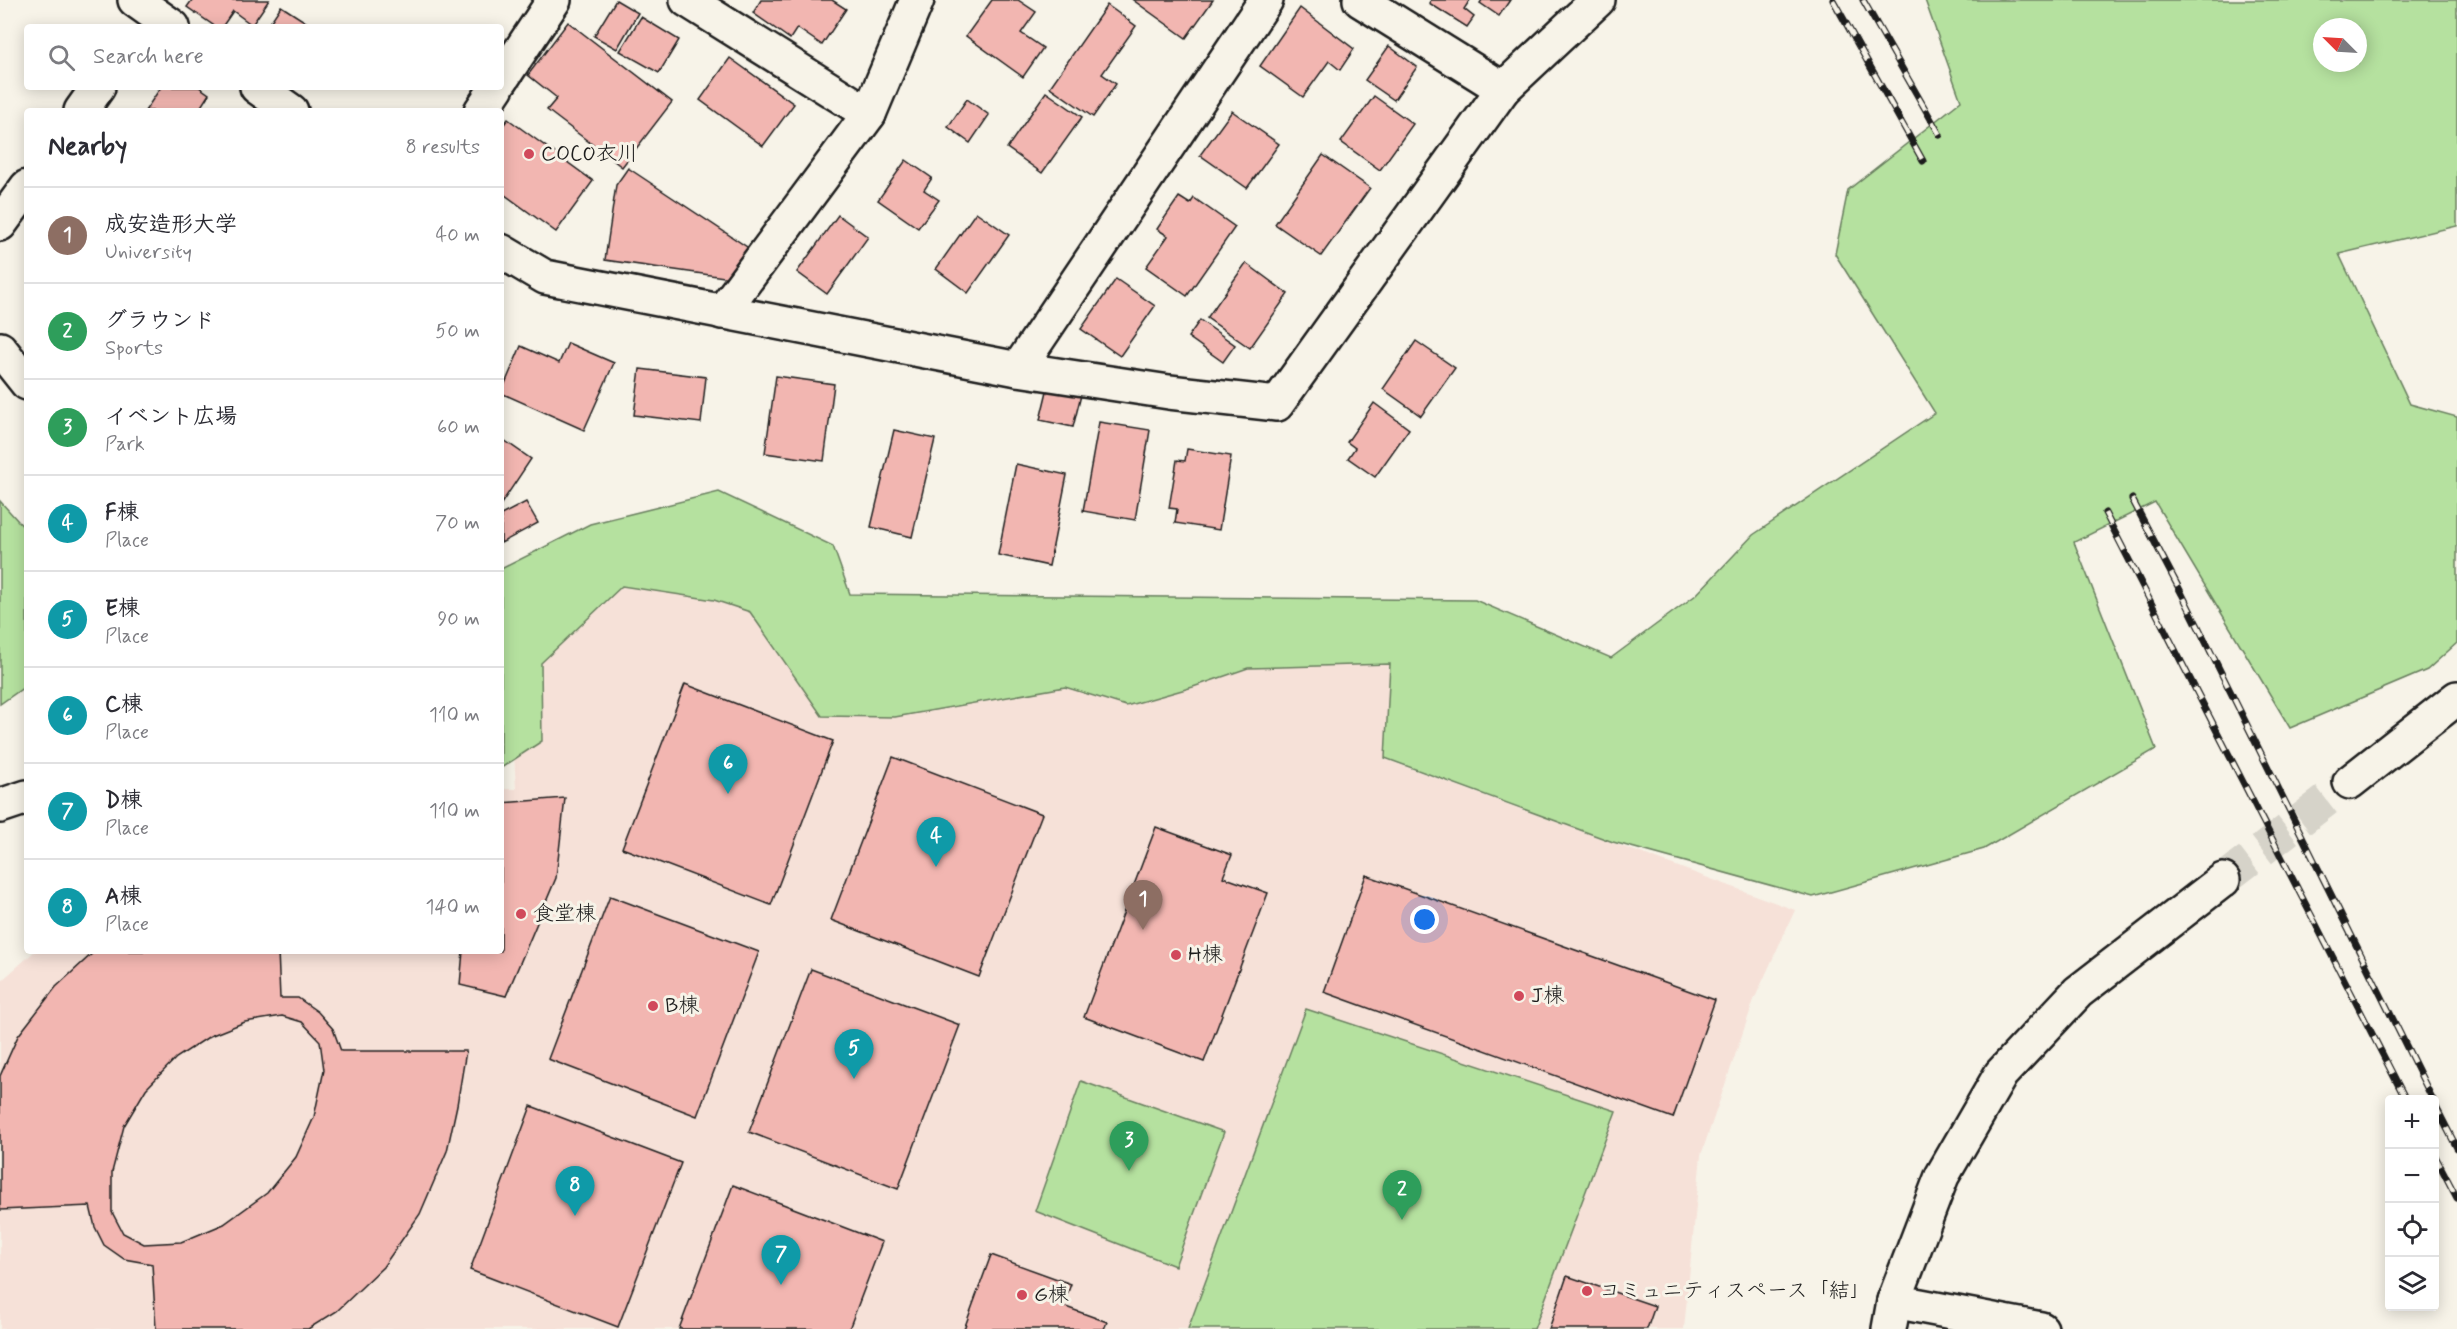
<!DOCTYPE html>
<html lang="en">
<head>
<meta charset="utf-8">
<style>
  body { margin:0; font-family:Mynerve,"Klee One",sans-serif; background:#f7f7f7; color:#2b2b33 }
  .controls { position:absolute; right:18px; bottom:18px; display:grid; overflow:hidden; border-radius:6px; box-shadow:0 3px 15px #0003 }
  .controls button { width:54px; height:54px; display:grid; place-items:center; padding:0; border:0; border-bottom:2px solid #e1e1e2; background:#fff; color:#2b2b33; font:30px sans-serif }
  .compass { position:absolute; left:2313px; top:18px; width:54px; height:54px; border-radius:50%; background:#fff; box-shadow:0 3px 15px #0003; rotate:294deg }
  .you { position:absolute; left:1425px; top:920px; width:21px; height:21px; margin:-15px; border:4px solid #fff; border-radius:50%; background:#1a73e8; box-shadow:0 0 0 9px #1a73e833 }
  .badge { display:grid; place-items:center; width:39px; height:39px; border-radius:50%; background:#0b8043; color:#fff; font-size:20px; font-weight:700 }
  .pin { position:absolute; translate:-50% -50px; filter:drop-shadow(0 2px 3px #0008) }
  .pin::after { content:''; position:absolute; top:32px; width:21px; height:18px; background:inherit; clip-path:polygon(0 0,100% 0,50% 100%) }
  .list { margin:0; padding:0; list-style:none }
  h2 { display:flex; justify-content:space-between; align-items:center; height:78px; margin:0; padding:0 24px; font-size:26px }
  h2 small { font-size:20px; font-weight:400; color:#7c7c81 }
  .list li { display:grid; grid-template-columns:39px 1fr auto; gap:18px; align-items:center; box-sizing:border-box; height:96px; padding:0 24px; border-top:2px solid #e1e1e2 }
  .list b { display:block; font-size:22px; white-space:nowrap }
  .list p { margin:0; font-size:20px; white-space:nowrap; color:#7c7c81 }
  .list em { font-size:20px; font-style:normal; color:#7c7c81 }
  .icon { flex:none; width:33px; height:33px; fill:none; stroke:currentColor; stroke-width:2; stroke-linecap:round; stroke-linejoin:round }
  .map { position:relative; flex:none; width:2457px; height:1329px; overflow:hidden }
  .search { position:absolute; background:#fff; box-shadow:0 3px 15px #0003; left:24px; top:24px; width:480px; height:66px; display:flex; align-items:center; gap:15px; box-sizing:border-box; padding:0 21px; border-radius:6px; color:#7c7c81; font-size:22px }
  .panel { position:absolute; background:#fff; box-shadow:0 3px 15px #0003; left:24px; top:108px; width:480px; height:846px; border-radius:6px }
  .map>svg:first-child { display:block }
  .built { fill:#f6e1d8 }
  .green { fill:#b5e19f; stroke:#687e5e; stroke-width:1.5; fill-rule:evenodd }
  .building { fill:#f2b6b1; stroke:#1c1c1c; stroke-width:1.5; fill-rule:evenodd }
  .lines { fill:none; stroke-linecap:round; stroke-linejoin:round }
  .secondary-tunnel { stroke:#d6d3c9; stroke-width:33; stroke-dasharray:33 16; stroke-linecap:butt }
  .street-casing { stroke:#1c1c1c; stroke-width:38 }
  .secondary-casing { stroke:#1c1c1c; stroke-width:38 }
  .street { stroke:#f7f3e8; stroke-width:33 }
  .secondary { stroke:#f7f3e8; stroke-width:33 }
  .rail-casing { stroke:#1c1c1c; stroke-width:7 }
  .rail { stroke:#f7f3e8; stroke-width:4.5; stroke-dasharray:14; stroke-linecap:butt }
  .poi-dot { fill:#d1495b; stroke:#f7f3e8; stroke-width:2 }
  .labels { text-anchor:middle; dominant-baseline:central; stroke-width:6; stroke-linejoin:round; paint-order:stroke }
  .poi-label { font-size:21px; fill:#1c1c1c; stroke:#f7f3e8; text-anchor:start }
</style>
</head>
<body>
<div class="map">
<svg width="2457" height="1329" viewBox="0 0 2457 1329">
  <rect width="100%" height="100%" fill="#f7f3e8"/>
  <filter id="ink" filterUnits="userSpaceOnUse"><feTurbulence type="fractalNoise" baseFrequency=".0167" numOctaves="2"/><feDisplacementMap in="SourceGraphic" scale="12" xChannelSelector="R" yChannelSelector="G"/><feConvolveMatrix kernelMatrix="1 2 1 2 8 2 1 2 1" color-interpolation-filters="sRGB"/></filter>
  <g filter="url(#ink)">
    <path class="built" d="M630 570 1193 687 1248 668 1390 664 1385 759 1795 910 1754 1000 1701 1155 1684 1329H0V982L35 951H501V789H516L509 668Z"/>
    <g class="green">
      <path d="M1925 0H2457V226L2339 254 2410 404 2457 417V643L2427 670 2290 728 2155 502 2074 542 2156 749 1984 849 1813 897 1613 842 1385 758 1390 664 1248 668 1193 687 1126 706 1065 687 895 717 822 716 750 612 714 600 622 586 541 663 542 741 501 768V569L590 524 719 492 833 546 850 594 1475 600 1611 658 1696 595 1753 535 1935 413 1835 254 1848 190 1961 101ZM2322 27H2358V63H2322Z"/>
      <path d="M0 501 27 531V685L0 704Z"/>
      <path d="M1306 1009 1616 1111 1534 1329H1188Z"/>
      <path d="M1081 1081 1224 1132 1175 1266 1035 1211Z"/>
    </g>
    <g class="building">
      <path d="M192 0H269L252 25 233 11 222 27H216L187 7Z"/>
      <path d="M616 0 638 13 617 49 594 36Z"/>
      <path d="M761 0H832L846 9 822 45 797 28 790 39 753 13Z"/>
      <path d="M992 0H1018L1036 12 1021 33 1043 48 1023 77 966 36Z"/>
      <path d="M1133 0H1213L1186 38Z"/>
      <path d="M1431 0H1470L1464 9 1474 17 1467 27 1429 3Z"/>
      <path d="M1482 0H1510L1499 16 1480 3Z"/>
      <path d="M1107 5 1136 26 1102 74 1116 84 1093 117 1050 87Z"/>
      <path d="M281 6 312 26 267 27Z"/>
      <path d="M1300 8 1354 49 1340 70 1329 61 1303 97 1260 66Z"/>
      <path d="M641 17 679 40 659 73 620 51Z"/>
      <path d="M568 22 672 102 622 167 547 110 557 98 528 75Z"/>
      <path d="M1389 46 1417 67 1394 100 1365 80Z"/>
      <path d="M730 58 794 104 763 146 700 100Z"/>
      <path d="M161 87H199L209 94 200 108 205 111H145Z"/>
      <path d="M1046 92 1082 117 1042 173 1007 148Z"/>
      <path d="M1374 96 1413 124 1380 170 1341 142Z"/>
      <path d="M967 99 989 115 970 143 948 127Z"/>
      <path d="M1232 111 1279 144 1247 188 1200 155Z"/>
      <path d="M508 119 593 181 556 232 501 192V128Z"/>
      <path d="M1323 155 1370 188 1321 256 1275 224Z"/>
      <path d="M906 160 932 178 924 190 939 200 918 228 878 200Z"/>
      <path d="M628 168 750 249 731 278 605 260 616 185Z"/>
      <path d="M1179 197 1190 204 1194 198 1235 227 1187 296 1146 267 1168 236 1157 229Z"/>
      <path d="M976 212 1009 235 968 293 936 269Z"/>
      <path d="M838 215 868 237 827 294 797 272Z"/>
      <path d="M1246 263 1288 294 1250 348 1207 318Z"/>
      <path d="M1116 279 1155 306 1120 356 1081 329Z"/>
      <path d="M1200 320 1235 345 1223 362 1188 337Z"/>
      <path d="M1416 341 1455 368 1421 416 1383 389Z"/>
      <path d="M568 343 614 363 584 430 501 393 521 346 559 363Z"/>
      <path d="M640 369 706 377 701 423 634 415Z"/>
      <path d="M776 376 834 384 824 461 765 453Z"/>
      <path d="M1048 387 1081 395 1073 427 1040 420Z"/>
      <path d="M1374 403 1409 429 1375 477 1348 458 1355 448 1347 442Z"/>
      <path d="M1099 422 1150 430 1135 520 1083 511Z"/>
      <path d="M894 430 935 439 912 537 871 527Z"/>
      <path d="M501 438 531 459 501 504Z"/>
      <path d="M1187 449 1231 456 1219 530 1175 523 1177 509 1169 508 1177 460 1185 461Z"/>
      <path d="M1016 464 1067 475 1049 566 998 555Z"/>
      <path d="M526 502 538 523 501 543V515Z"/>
      <path d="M685 684 833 741 771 905 622 848Z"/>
      <path d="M893 757 1042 814 979 977 831 920Z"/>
      <path d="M565 798 556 878 506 996 460 985 463 951H501V803Z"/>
      <path d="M1156 827 1232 855 1223 877 1268 893 1204 1062 1084 1017Z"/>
      <path d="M1366 875 1715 1000 1673 1118 1324 992Z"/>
      <path d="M610 896 759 952 697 1116 548 1059Z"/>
      <path d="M95 951H278L280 998H298L318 1012 333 1029 341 1051H466L457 1105 447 1151 420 1214 383 1267 337 1311 308 1329H156L152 1264 124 1259 104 1245 95 1227 90 1206 0 1210V1076L18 1036 56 987ZM282 1016 302 1022 320 1041 324 1070 314 1117 296 1157 267 1193 224 1224 181 1242 144 1244 123 1233 112 1212V1172L124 1126 146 1089 176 1058 210 1036 245 1022Z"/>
      <path d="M811 969 960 1025 898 1189 749 1132Z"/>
      <path d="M531 1106 681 1163 618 1327 470 1270Z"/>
      <path d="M733 1185 882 1242 849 1329H679Z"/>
      <path d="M991 1255 1071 1284 1063 1306 1107 1322 1104 1329H964Z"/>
      <path d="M1567 1276 1655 1306 1647 1329H1549Z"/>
    </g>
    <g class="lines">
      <path class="secondary-tunnel" d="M2223 880 2350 782"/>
      <g class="street-casing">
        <g id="street">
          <path d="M135 0 173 27"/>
          <path d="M687 0 869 114"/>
          <path d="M1360 0 1503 89"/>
          <path d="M501 80 554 0"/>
          <path d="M257 87 291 111"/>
          <path d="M81 111 98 87"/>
          <path d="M481 111 497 87"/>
          <path d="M0 224 27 187"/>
          <path d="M501 251 545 277 1018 369 1169 392 1277 404 1503 89 1598 0"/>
          <path d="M722 312 869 114 917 0"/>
          <path d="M0 349 27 383"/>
          <path d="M1018 369 1266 0"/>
          <path d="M0 806 27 797"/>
          <path d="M1894 1301 2041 1329"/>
        </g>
      </g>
      <g class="secondary-casing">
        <g id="secondary">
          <path d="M2350 782 2457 698"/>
          <path d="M1889 1329 1894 1301 1942 1176 2001 1074 2078 992 2223 880"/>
        </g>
      </g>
      <use href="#street" class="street"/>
      <use href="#secondary" class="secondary"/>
      <g class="rail-casing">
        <g id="rail">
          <path d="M1833 0 1923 161"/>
          <path d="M1863 0 1940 135"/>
          <path d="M2132 499 2182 594 2433 1100"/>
          <path d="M2105 513 2406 1100"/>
          <path d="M2434 1103 2457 1148"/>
          <path d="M2434 1154 2457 1198"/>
        </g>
      </g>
      <use href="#rail" class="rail"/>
    </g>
  </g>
  <g class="poi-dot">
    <circle cx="529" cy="154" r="6"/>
    <circle cx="521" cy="914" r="6"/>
    <circle cx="1176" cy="955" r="6"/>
    <circle cx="1519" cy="996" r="6"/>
    <circle cx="653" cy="1006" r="6"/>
    <circle cx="1587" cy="1291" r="6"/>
    <circle cx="1022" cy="1295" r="6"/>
  </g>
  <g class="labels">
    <g class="poi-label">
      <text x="541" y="154">COCO衣川</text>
      <text x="533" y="914">食堂棟</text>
      <text x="1188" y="955">H棟</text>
      <text x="1531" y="996">J棟</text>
      <text x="665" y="1006">B棟</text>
      <text x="1599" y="1291">コミュニティスペース「結」</text>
      <text x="1034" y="1295">G棟</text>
    </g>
  </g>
</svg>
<div class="controls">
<button>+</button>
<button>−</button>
<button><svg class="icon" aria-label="locate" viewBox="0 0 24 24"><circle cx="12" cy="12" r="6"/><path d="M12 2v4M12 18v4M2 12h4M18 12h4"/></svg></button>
<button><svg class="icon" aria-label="layers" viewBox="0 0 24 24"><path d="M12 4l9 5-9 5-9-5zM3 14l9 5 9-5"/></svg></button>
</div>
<svg class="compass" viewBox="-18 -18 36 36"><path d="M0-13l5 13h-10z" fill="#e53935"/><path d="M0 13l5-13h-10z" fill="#7c7c81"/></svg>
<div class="you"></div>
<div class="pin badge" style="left:1143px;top:930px;background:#8d6e63">1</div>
<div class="pin badge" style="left:1402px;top:1220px;background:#2e9e5b">2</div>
<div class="pin badge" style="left:1129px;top:1171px;background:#2e9e5b">3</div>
<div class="pin badge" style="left:936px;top:867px;background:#0f9aa8">4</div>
<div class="pin badge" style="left:854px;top:1079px;background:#0f9aa8">5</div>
<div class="pin badge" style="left:728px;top:794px;background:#0f9aa8">6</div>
<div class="pin badge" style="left:781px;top:1285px;background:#0f9aa8">7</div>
<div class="pin badge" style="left:575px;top:1216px;background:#0f9aa8">8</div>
<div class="search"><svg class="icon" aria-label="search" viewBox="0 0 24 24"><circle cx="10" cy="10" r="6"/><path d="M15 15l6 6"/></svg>Search here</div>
<section class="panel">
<h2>Nearby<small>8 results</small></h2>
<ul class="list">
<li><span class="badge" style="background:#8d6e63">1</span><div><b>成安造形大学</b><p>University</p></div><em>40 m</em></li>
<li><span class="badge" style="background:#2e9e5b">2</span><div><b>グラウンド</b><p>Sports</p></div><em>50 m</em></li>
<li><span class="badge" style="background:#2e9e5b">3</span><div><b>イベント広場</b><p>Park</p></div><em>60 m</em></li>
<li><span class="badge" style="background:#0f9aa8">4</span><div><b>F棟</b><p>Place</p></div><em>70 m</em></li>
<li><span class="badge" style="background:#0f9aa8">5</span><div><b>E棟</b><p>Place</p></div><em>90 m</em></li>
<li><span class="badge" style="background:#0f9aa8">6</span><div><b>C棟</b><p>Place</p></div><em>110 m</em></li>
<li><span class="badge" style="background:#0f9aa8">7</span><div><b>D棟</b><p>Place</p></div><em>110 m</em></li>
<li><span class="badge" style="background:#0f9aa8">8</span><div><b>A棟</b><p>Place</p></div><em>140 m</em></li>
</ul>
</section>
</div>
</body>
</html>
